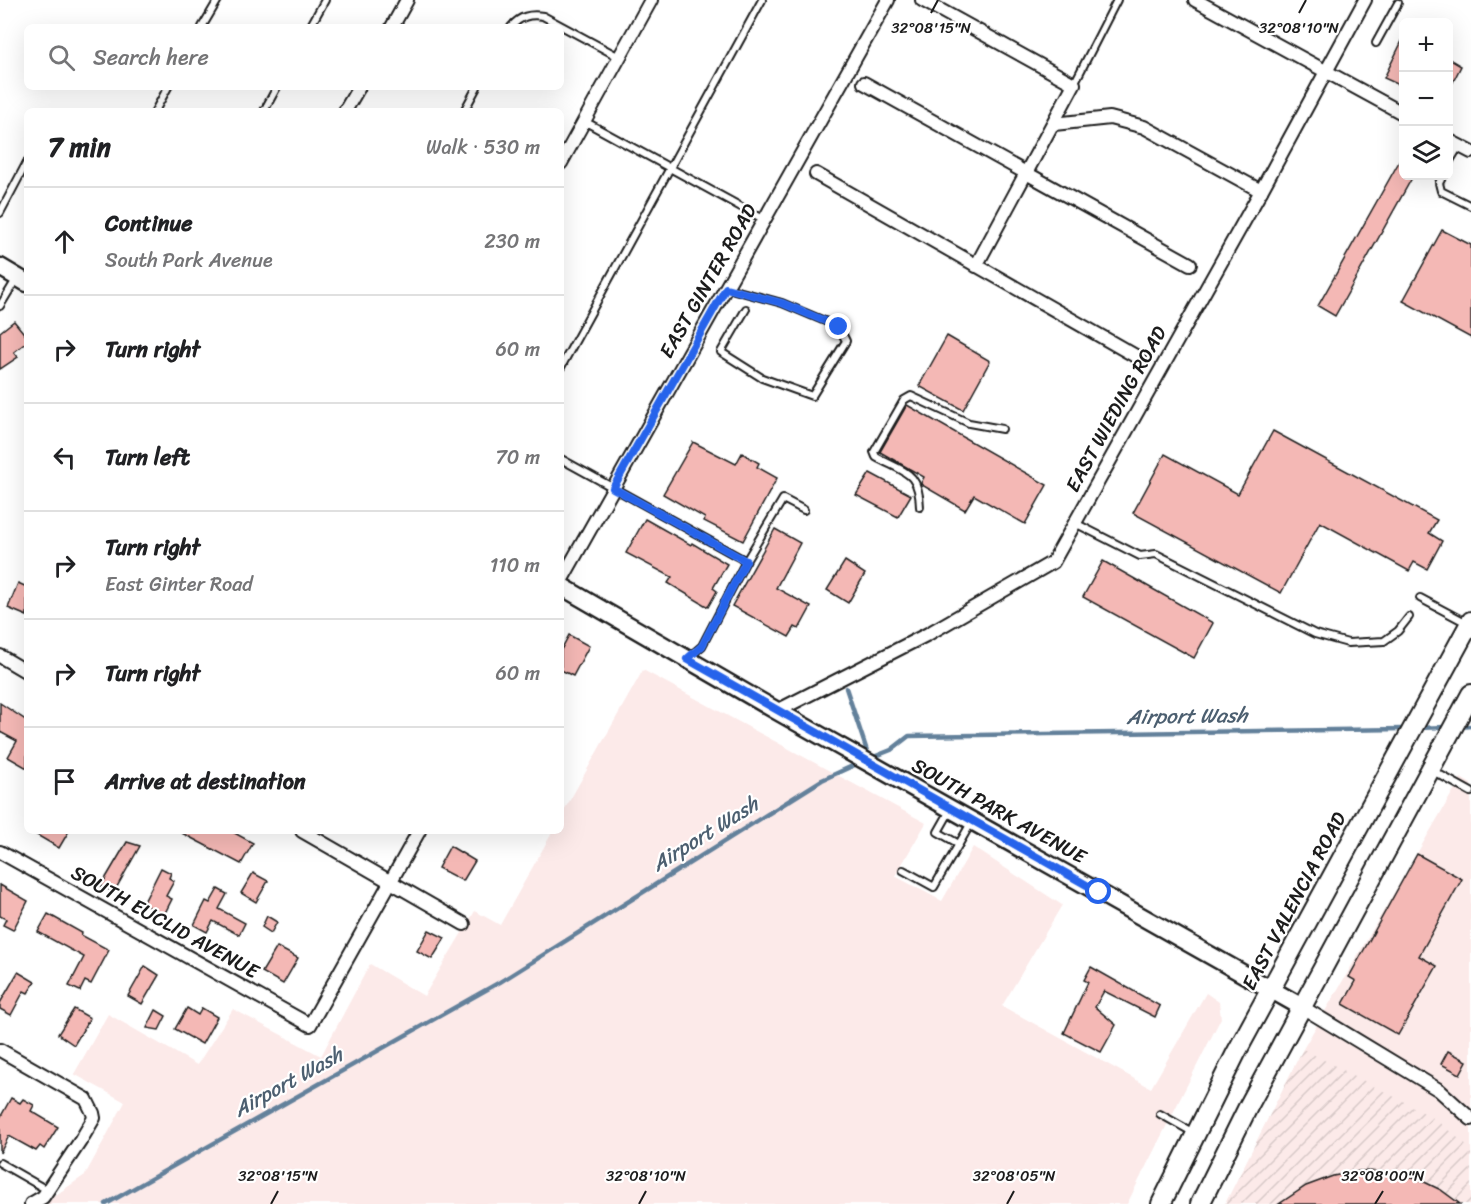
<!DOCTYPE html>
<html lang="en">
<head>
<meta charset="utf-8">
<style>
  body { margin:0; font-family:Sriracha,sans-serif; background:#f6f6f6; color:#202124 }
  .controls { position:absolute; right:18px; top:18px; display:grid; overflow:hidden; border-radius:9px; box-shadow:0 6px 24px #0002 }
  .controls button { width:54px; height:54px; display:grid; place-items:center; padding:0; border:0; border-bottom:2px solid #e0e0e0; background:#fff; color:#202124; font:30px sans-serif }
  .stop { position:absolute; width:18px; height:18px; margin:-14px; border:4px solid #2563eb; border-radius:50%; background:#fff }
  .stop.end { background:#2563eb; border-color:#fff; box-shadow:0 2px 6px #0008 }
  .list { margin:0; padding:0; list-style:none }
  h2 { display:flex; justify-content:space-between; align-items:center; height:78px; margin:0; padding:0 24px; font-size:26px }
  h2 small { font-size:20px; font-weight:400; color:#757577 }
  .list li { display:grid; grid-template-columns:39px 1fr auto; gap:18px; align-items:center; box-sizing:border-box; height:108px; padding:0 24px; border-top:2px solid #e0e0e0 }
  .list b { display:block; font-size:22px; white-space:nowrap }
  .list p { margin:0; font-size:20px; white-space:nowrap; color:#757577 }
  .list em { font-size:20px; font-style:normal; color:#757577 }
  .icon { flex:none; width:33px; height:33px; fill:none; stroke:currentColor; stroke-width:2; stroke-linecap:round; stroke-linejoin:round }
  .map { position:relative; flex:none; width:1471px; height:1204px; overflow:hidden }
  .search { position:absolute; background:#fff; box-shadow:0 6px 24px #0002; left:24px; top:24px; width:540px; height:66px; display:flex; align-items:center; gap:15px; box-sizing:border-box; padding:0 21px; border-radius:9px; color:#757577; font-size:22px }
  .panel { position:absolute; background:#fff; box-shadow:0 6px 24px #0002; left:24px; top:108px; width:540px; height:726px; border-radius:9px }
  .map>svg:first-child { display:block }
  .built { fill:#fceae9 }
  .industrial { fill:url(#industrial-furrows) }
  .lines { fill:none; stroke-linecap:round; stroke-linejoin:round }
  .stream { stroke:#64819b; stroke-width:4.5 }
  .building { fill:#f4b8b5; stroke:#1c1c1c; stroke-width:1.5 }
  .lane-casing { stroke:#1c1c1c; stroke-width:10 }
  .street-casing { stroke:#1c1c1c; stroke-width:16 }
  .secondary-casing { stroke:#1c1c1c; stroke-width:21 }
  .primary-casing { stroke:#1c1c1c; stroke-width:22 }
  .lane { stroke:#fff; stroke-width:6 }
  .street { stroke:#fff; stroke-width:12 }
  .secondary { stroke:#fff; stroke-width:16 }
  .primary { stroke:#fff; stroke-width:18 }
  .route { stroke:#2563eb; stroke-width:8 }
  .ticks { fill:none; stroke:#1c1c1c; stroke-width:2 }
  .labels { text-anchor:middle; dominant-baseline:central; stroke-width:4.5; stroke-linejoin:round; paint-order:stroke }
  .street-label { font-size:20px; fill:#1c1c1c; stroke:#fff }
  .water-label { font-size:21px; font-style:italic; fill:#4c5f70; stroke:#fff }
  .ticks-label { font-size:15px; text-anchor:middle; fill:#1c1c1c; stroke:#fff; stroke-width:4.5; stroke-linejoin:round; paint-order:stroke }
</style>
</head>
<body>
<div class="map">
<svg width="1471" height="1204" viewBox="0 0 1471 1204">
  <defs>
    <pattern id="industrial-furrows" width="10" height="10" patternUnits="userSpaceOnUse" patternTransform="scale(1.5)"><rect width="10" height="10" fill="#fceae9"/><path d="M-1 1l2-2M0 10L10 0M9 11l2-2" fill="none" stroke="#d7c8c7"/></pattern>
  </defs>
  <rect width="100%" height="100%" fill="#fff"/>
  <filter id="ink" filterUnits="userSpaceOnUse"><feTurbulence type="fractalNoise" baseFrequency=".0167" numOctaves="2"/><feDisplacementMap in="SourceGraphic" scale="12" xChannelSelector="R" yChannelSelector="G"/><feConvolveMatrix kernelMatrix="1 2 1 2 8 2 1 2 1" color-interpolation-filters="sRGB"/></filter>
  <g filter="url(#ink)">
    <g class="built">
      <path d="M643 670 926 823 895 876 942 901 973 847 1062 905 1002 1006 1151 1088 1206 993 1219 1002 1221 1018 1127 1204H43L85 1175 125 1102 74 1074 108 1014 197 1065 233 1009 321 1056 370 964 424 996 475 911 500 925 553 831H561V816Z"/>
      <path d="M1461 778 1471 784V1204H1225L1303 1049Z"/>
    </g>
    <path class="industrial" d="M1303 1049 1410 1105 1435 1119 1458 1138 1471 1150V1204H1225Z"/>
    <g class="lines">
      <g class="stream">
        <path d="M846 688 869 757"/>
        <path d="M1459 727 1471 726"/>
        <path d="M1417 728 1447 727"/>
        <path d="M871 758 891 750 909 736 1405 729"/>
        <path d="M106 1204 500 982 822 780 861 762"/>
      </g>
    </g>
    <g class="building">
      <path d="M1404 37V87L1384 78Z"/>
      <path d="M1449 59 1461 66 1449 90Z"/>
      <path d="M1404 153V176H1413L1335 316 1318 306Z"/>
      <path d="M1442 230 1471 245V338L1403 301Z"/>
      <path d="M14 321 27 337V342L14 352 18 357 0 369V332Z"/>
      <path d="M947 336 990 361 963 410 919 386Z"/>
      <path d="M907 405 1047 485 1025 524 974 495 965 510 922 485 921 483 924 477 880 452Z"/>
      <path d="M1273 431 1437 520 1429 533 1442 541 1427 569 1414 562 1409 571 1320 522 1281 593 1133 513 1165 454 1238 494Z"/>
      <path d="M693 442 736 464 742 453 759 463 757 467 777 478 743 541 704 521 705 518 663 494Z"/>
      <path d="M870 473 911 495 898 517 856 495Z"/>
      <path d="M645 519 691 545 692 543 727 564 713 588 717 591 708 607 668 583 672 577 626 553Z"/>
      <path d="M775 529 800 543 776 588 811 607 799 629 795 627 789 637 732 606Z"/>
      <path d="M845 561 865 574 848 603 827 590Z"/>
      <path d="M1103 561 1213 623 1194 658 1083 597Z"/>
      <path d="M18 583 27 587V616L8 608Z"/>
      <path d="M569 635 589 646 573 676 561 670V650Z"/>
      <path d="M0 703 27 721V768L8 757 17 741 0 732Z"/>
      <path d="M30 831H69L59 848Z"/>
      <path d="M178 831H231L253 843 241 864Z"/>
      <path d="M127 842 140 846 114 892 101 886Z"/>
      <path d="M450 846 475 861 463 881 438 868Z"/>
      <path d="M1417 854 1462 879 1419 956 1437 966 1398 1035 1343 1004 1356 981 1349 977Z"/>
      <path d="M161 868 171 873 169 878 174 881 166 896 172 899 164 915 143 904Z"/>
      <path d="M253 873 268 881 256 902 241 893Z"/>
      <path d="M0 885 28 901 13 930 3 925 6 919 0 916Z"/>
      <path d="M218 889 227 894 219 909 245 923 239 935 213 921 207 932 194 925 206 901 210 903Z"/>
      <path d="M48 914 82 933 81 935 109 950 91 984 85 981 80 991 69 986 84 957 38 932Z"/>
      <path d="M267 916 277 922 271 933 262 927Z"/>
      <path d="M429 930 445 938 432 959 417 951Z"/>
      <path d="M277 947 298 958 283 984 262 972Z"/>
      <path d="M145 966 159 975 142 1004 128 996Z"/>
      <path d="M1091 967 1160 1006 1155 1017 1104 991 1095 1007 1116 1025 1101 1052 1064 1033 1088 982 1084 980Z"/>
      <path d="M18 972 35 982 28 993 24 991 11 1015 0 1009V1003Z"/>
      <path d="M187 1008 198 1015 202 1008 217 1017 202 1044 175 1029Z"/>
      <path d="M74 1009 90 1018 74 1045 58 1034Z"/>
      <path d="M156 1010 166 1016 159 1030 147 1028Z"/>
      <path d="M1448 1051 1467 1061 1460 1074 1441 1064Z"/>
      <path d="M11 1098 20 1103 23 1099 34 1105 31 1111 58 1127 44 1149 40 1146 36 1151 9 1136 0 1153V1118Z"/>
      <path d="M1360 1171 1389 1172 1416 1178 1441 1190 1460 1204H1279L1306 1186 1333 1176Z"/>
    </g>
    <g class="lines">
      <g class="lane-casing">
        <g id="lane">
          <path d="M202 27 218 0"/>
          <path d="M310 27 325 0"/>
          <path d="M511 27C520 16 530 14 543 16L619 57"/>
          <path d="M1376 43 1398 3"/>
          <path d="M1074 84 1117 0"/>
          <path d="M155 111 168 87"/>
          <path d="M264 111 277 87"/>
          <path d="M464 111 477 87"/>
          <path d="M584 121 765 220"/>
          <path d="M1448 164 1459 146"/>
          <path d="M1443 176 1439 183 1441 191 1471 206"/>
          <path d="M0 213 27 162"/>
          <path d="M727 288 782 303 839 327 846 341 812 396 762 378 721 352 746 309"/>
          <path d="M0 306 17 278"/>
          <path d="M561 367 762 0"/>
          <path d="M561 459 746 561 783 499 804 510"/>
          <path d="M920 507C919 471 905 473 876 457L874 452 904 400 911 396 969 423 1002 429"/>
          <path d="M1075 523 1140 556 1156 554 1315 634 1348 643 1384 641 1398 631 1409 617"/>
          <path d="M1420 598 1467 623"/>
          <path d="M689 657 702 646 746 561"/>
          <path d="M1433 771 1471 792"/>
          <path d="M959 844 971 823"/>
          <path d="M903 870 934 887 959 844 938 832 951 809"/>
          <path d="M1160 1114 1194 1133"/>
          <path d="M0 1163 47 1190"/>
        </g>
      </g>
      <g class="street-casing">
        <g id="street">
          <path d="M922 0 1074 84 976 266"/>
          <path d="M1195 0 1404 114"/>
          <path d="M392 27 407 0"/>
          <path d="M864 83 1190 264"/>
          <path d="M345 111 359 87"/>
          <path d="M1054 124 1110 118 1144 127 1261 191"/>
          <path d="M1448 140 1471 152"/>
          <path d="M561 163 651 0"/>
          <path d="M816 174 1139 358"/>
          <path d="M561 581 888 0"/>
          <path d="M0 656 27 672"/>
          <path d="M777 711 928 634 1053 562 1261 191 1365 0"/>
          <path d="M302 831 464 924"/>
          <path d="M0 852 310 1025 419 831"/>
          <path d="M1302 1007 1439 1090 1471 1119"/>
          <path d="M0 1050 86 1099 93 1113 94 1118 81 1140 43 1197 31 1204"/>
        </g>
      </g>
      <g class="secondary-casing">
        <g id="secondary">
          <path d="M0 267 27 283"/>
          <path d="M561 586 777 711 1302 1007"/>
        </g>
      </g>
      <g class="primary-casing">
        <g id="primary">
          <path d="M1161 1204 1236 1053 1471 621"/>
          <path d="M1200 1204 1249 1105 1471 694"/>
        </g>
      </g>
      <use href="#lane" class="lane"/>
      <use href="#street" class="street"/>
      <use href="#secondary" class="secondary"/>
      <use href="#primary" class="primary"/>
    </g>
  </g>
  <g class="lines" filter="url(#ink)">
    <path class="route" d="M839 327 782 303 726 288 613 488 746 561 702 646 687 659 1099 892"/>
  </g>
  <path class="ticks" d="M931 13 938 0M1299 13 1306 0M271 1204 278 1191M639 1204 646 1191M1007 1204 1014 1191M1375 1204 1383 1191"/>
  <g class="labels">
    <g class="street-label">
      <text transform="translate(708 281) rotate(-60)">EAST GINTER ROAD</text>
      <text transform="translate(1116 409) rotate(-61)">EAST WIEDING ROAD</text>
      <text transform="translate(999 811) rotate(29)">SOUTH PARK AVENUE</text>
      <text transform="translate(1294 901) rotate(-62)">EAST VALENCIA ROAD</text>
      <text transform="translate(165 922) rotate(29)">SOUTH EUCLID AVENUE</text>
    </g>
    <g class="water-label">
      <text transform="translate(1187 716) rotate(-1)">Airport Wash</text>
      <text transform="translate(705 834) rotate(-32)">Airport Wash</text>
      <text transform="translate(288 1082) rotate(-29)">Airport Wash</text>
    </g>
  </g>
  <g class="ticks-label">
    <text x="931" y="33">32°08'15"N</text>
    <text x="1299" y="33">32°08'10"N</text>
    <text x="278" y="1181">32°08'15"N</text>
    <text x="646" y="1181">32°08'10"N</text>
    <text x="1014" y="1181">32°08'05"N</text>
    <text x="1383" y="1181">32°08'00"N</text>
  </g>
</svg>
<div class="controls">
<button>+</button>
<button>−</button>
<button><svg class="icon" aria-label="layers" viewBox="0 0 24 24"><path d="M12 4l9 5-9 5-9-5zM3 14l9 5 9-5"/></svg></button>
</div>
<div class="stop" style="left:1099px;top:892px"></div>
<div class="stop end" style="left:839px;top:327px"></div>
<div class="search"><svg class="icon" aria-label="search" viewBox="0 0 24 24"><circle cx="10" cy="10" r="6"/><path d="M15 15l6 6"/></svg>Search here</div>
<section class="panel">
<h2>7 min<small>Walk · 530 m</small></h2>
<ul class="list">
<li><svg class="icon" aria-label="ahead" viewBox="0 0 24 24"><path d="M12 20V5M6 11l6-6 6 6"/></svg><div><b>Continue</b><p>South Park Avenue</p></div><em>230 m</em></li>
<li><svg class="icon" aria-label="right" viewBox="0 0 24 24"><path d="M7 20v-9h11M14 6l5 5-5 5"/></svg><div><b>Turn right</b></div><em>60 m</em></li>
<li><svg class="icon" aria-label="left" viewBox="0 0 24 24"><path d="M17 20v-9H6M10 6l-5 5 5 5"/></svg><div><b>Turn left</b></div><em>70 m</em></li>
<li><svg class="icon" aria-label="right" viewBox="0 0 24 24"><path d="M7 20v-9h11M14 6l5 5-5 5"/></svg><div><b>Turn right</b><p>East Ginter Road</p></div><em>110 m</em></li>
<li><svg class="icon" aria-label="right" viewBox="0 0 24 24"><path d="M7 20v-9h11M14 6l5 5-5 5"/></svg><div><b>Turn right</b></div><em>60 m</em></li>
<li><svg class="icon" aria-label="arrive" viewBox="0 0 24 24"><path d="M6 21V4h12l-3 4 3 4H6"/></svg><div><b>Arrive at destination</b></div></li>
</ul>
</section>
</div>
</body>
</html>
